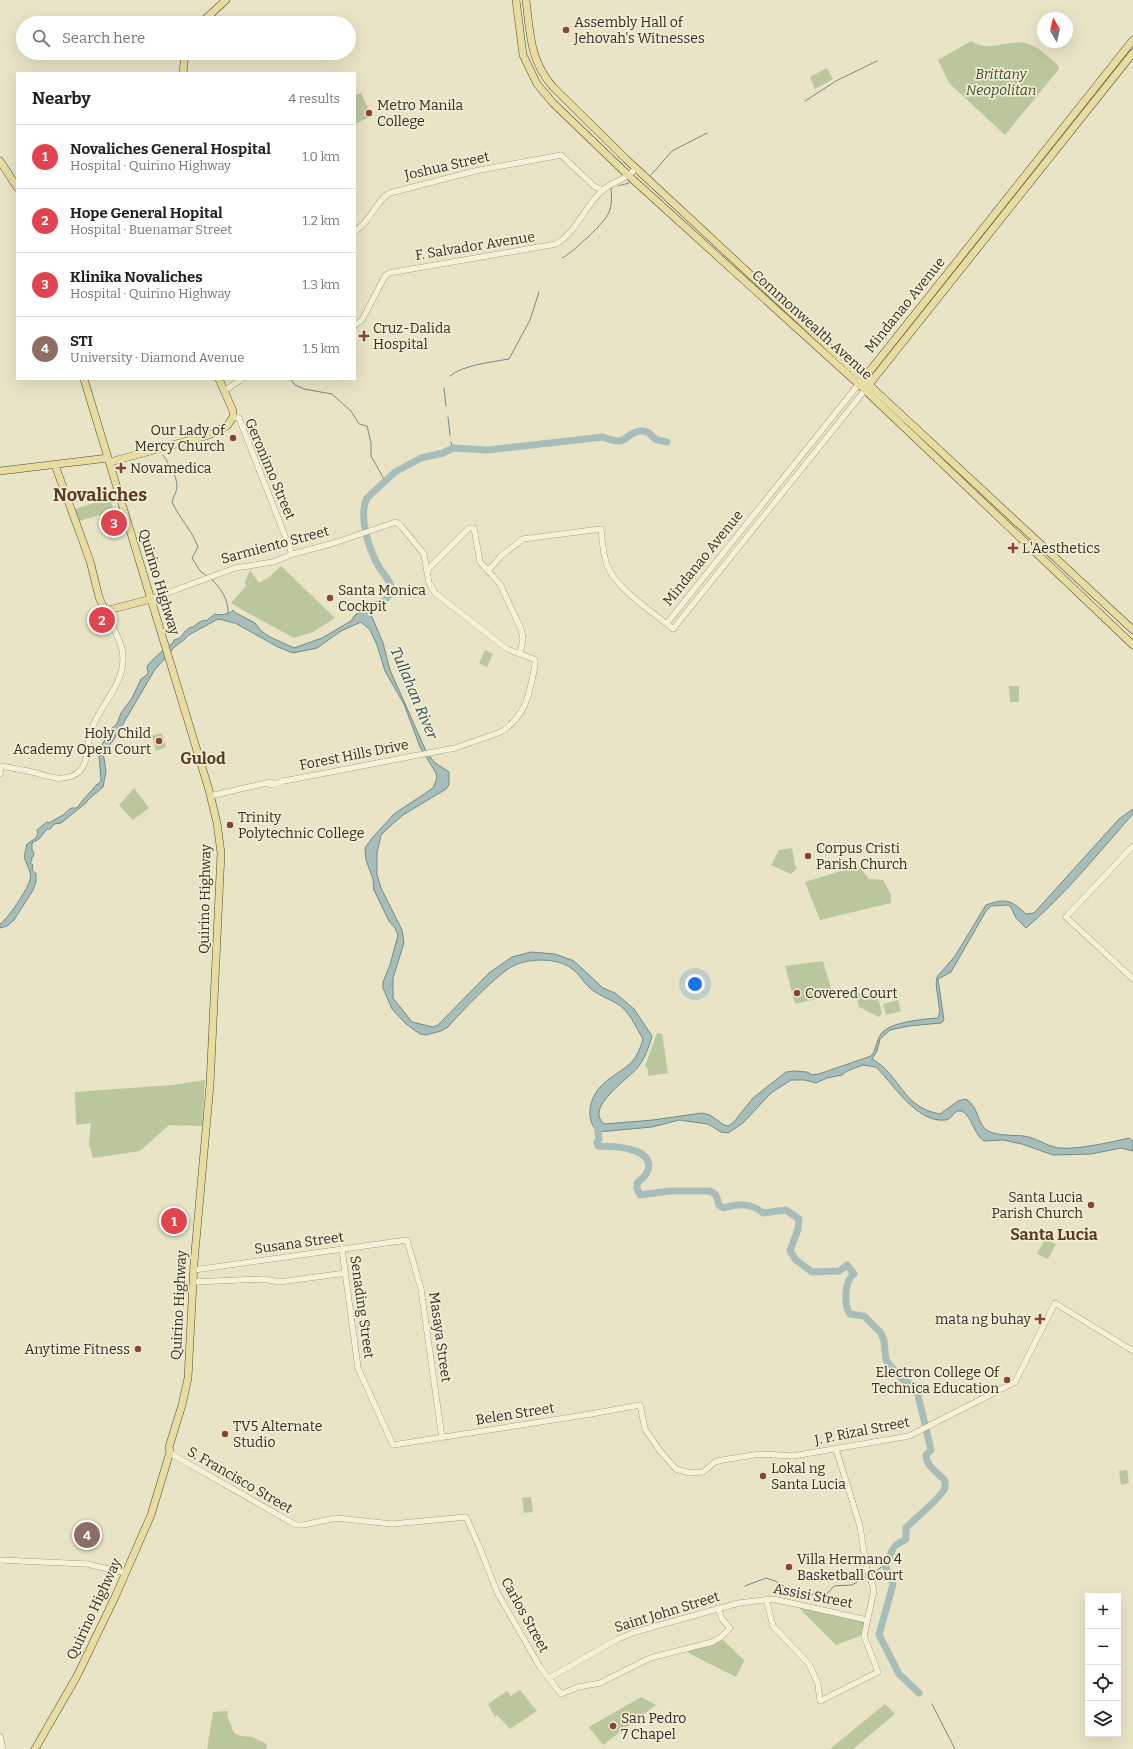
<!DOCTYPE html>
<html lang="en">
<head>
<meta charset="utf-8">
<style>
  body { margin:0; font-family:Bitter,serif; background:#f6f6f6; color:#222 }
  .controls { position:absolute; right:12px; bottom:12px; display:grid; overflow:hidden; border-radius:0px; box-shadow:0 4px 16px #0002 }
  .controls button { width:36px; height:36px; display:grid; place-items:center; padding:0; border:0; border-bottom:1px solid #e0e0e0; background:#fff; color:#222; font:20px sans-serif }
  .compass { position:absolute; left:1037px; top:12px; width:36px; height:36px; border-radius:50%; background:#fff; box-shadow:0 4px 16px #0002; rotate:352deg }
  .you { position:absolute; left:695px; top:984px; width:14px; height:14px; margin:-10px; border:3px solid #fff; border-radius:50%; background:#1a73e8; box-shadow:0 0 0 6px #1a73e833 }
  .badge { display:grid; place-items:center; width:26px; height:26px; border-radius:50%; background:#8a4335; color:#fff; font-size:13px; font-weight:700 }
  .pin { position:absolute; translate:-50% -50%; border:2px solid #fff; box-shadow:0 1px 4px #0006 }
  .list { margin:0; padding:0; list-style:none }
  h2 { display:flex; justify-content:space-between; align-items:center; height:52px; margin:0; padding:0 16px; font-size:17px }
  h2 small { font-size:13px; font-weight:400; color:#767676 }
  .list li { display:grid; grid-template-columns:26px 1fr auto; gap:12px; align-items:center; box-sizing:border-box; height:64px; padding:0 16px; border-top:1px solid #e0e0e0 }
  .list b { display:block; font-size:15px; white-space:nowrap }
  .list p { margin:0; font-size:13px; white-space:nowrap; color:#767676 }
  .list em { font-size:13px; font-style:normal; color:#767676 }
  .icon { flex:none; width:22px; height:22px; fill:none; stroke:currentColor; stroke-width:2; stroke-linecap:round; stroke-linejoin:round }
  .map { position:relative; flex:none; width:1133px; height:1749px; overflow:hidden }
  .search { position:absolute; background:#fff; box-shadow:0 4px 16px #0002; left:16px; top:16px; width:340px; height:44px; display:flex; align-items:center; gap:10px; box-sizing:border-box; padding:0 14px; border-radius:22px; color:#767676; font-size:15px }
  .panel { position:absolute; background:#fff; box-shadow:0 4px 16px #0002; left:16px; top:72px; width:340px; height:308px; border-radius:0px }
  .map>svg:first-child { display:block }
  .green { fill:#bac69b }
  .water { fill:#a7bdba; stroke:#6f8a88 }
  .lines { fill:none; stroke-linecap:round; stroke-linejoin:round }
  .stream { stroke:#6f8a88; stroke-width:1 }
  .river { stroke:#a7bdba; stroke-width:7 }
  .minor-casing { stroke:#82775e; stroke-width:6 }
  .major-casing { stroke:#504532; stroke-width:8 }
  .minor { stroke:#f5f1d8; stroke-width:5.5 }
  .major { stroke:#e7dda3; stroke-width:7 }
  .poi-dot { fill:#8a4335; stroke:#f1eed5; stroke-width:1.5 }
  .labels { text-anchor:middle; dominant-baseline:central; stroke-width:3.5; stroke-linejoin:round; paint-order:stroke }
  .poi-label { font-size:14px; fill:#342d20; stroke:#f1eed5; text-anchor:start }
  .park-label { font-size:14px; font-style:italic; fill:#3f4e29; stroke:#f1eed5 }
  .street-label { font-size:14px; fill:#342d20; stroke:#f1eed5 }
  .water-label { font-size:15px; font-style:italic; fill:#314f52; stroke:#f1eed5 }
  .quarter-label { font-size:16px; font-weight:bold; fill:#5c3924; stroke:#f1eed5 }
  .district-label { font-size:18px; font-weight:bold; fill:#5c3924; stroke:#f1eed5 }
</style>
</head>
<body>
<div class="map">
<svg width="1133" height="1749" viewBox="0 0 1133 1749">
  <rect width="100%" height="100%" fill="#e9e4c6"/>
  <g class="green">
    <path d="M971 41C989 54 1009 38 1028 44 1039 47 1049 58 1058 65L1059 69 1005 135 949 83 938 60Z"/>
    <path d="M827 68 833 79 815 89 810 77Z"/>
    <path d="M361 93 372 116 355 124V95Z"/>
    <path d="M110 498 114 511 79 521 75 509Z"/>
    <path d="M281 566 335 618 313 632 294 638 239 608 231 603 246 586 245 582 250 570 259 583 269 577Z"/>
    <path d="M485 650 493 654 487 667 479 663Z"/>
    <path d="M1009 686H1019V702H1010Z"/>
    <path d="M162 733 166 747 156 751 152 736Z"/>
    <path d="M134 788 149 808 133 820 119 805Z"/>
    <path d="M792 848 795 865 797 868 791 874 771 865 779 850Z"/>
    <path d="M857 864 869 879 883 880 891 895V903L820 920 805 882 841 871Z"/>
    <path d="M823 961 833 995 795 1004 785 966Z"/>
    <path d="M862 992 879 1001 882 1013 879 1017 859 1007 856 994Z"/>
    <path d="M898 1000 901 1011 886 1015 883 1004Z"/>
    <path d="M657 1033 662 1034 668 1073 648 1076V1069L645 1066Z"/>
    <path d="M205 1080 202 1126 169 1125 140 1151 93 1158 89 1143 91 1123 76 1125 75 1092 172 1085Z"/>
    <path d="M1045 1239 1056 1244 1048 1259 1037 1254Z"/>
    <path d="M1127 1470 1129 1483 1121 1485 1119 1471Z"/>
    <path d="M531 1497 533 1512 524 1513 522 1498Z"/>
    <path d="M800 1607 865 1621 862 1635 836 1645 801 1610Z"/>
    <path d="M723 1640 745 1661H744L736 1677 690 1654 688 1651Z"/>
    <path d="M520 1690 537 1711 510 1729 497 1715 495 1717 488 1704 507 1691 511 1696Z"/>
    <path d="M641 1697 656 1705 603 1745 589 1727Z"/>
    <path d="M885 1704 895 1714 853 1749H830Z"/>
    <path d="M228 1711 227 1715 234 1733 241 1736 252 1737 267 1744 266 1749H207L213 1712Z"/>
  </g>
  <path class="water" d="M366 609 370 612 383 643 390 670 426 751 434 762 449 772V785L446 789 403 815 387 829 381 835 377 853V875L381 888 402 930 404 943 393 978V998L412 1022 433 1027 438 1025 489 973 512 957 531 952 555 954 574 961 603 988 615 993 634 1009 652 1036C649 1047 645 1058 638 1067 629 1079 584 1107 604 1124L653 1120 702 1113 710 1115 724 1125 728 1126 733 1123 753 1098 786 1072 794 1071 807 1072 812 1075 819 1074 871 1056C876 1051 876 1041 881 1034 889 1022 924 1019 938 1018L940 1012 936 984 937 977 955 956 986 905C1005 898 1012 900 1026 914L1034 913 1119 819 1133 809V814C1099 852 1066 894 1026 928L1016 918 1011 907 1008 905 991 906 986 911 951 972 938 979 944 1020 941 1023 909 1026 890 1030 880 1039 877 1051 872 1059C902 1076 901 1107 940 1114L958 1101 966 1099C980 1108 976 1123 988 1131 997 1136 1015 1135 1024 1136 1037 1138 1046 1146 1059 1148 1075 1150 1113 1142 1129 1138L1133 1141V1151L1121 1148 1091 1154 1053 1155 1022 1144 1003 1140 984 1141C972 1133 971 1109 957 1111 953 1114 950 1120 945 1120 917 1123 894 1085 876 1067L863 1065 847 1071 842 1075 827 1078 816 1083 805 1080H791L771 1093 743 1123 728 1133 721 1132 708 1124 679 1120 652 1127 598 1132C585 1120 589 1100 600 1087 609 1077 623 1071 632 1062 637 1056 641 1047 643 1039 635 1026 630 1011 616 1003 607 998 598 995 590 988 583 982 579 973 571 968 557 958 531 958 515 965 499 972 460 1013 448 1027L441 1031 426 1035 420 1034 406 1024 392 1009 383 988V982L390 965 398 935 395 928 389 921 374 890 373 879 366 860 365 848 373 837 394 814 433 788 437 778 436 773 420 747 404 704 385 671 377 645 370 630 361 622 341 631 317 648 293 653 278 647 235 623 218 619 187 636 185 639 173 648C171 653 159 664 154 671L113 741 103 752 106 771 103 787 88 800 86 803 61 823 54 824 50 829H47L39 839 32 843V850L34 853 33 857 31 858 32 860 30 863 33 865 32 869 36 874V882L33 890 14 920 7 926 0 928V924C8 919 27 890 30 880 32 874 28 867 26 862 23 857 26 849 27 844L36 838 38 833 37 830 47 822 49 823 63 815 71 808H77C82 800 90 793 97 784H99L101 780 99 755 100 748 111 729 117 724 121 713 132 698 141 679 148 674C148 671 147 669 147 667 148 663 168 645 173 643L174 640 180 638C184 633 184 631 191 627L192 628 198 623 204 620 206 621 215 614C219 616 230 614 233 610L236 613 255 623 261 631 270 637 294 648 322 638 351 621 355 615Z"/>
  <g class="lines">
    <g class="stream">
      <path d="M805 101 836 81 877 61"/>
      <path d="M651 175 672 151 707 133"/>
      <path d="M618 186 629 183"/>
      <path d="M562 258C571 254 602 225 607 216 612 208 612 198 611 189L612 187"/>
      <path d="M450 376C463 365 492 362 509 359L530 320 539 292"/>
      <path d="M290 379 295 385 304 389 332 394 351 411 359 424 367 426 371 443V456L385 481"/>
      <path d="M444 388 446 406"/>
      <path d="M448 417 450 435"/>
      <path d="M451 442 453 448"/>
      <path d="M163 455C169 465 177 475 177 487 177 492 173 496 172 502 179 518 192 530 198 547L192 558 200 571 207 576"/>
      <path d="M211 579C221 588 229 600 228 614"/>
      <path d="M871 1574 885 1565"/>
      <path d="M745 1586 766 1578 775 1581 801 1596 815 1594 825 1596 834 1586 852 1585 866 1577"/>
      <path d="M932 1704 955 1749"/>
    </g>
    <g class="river">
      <path d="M365 618 368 609 384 601 392 592C392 582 384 575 379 567 369 550 358 516 367 498L395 472 421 458 443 453 453 448 488 450 603 437C630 448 622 433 641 431 650 430 651 437 657 440 660 441 664 441 667 442"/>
      <path d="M597 1125 599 1139 597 1142 598 1146C608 1147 619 1146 629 1149 651 1154 656 1169 637 1183V1188L640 1195 669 1191H710L716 1195 719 1205 723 1208C738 1204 750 1202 763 1213L786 1210 799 1219 798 1229 790 1251 796 1260 812 1272 839 1271 847 1265 854 1274C844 1281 844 1306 850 1314L864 1316 881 1333 884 1341 886 1360 902 1379 913 1385 918 1395 931 1450 926 1455C926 1467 939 1473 945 1481 945 1482 945 1487 945 1488 942 1497 914 1519 906 1528V1539L896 1545"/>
      <path d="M893 1549 885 1565 893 1584 879 1635 899 1674 919 1693"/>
    </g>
    <g class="minor-casing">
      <g id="minor">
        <path d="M355 231C371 222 375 201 390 193L475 171 561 155 595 187 603 190"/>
        <path d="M355 325 362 320 385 276 389 273 556 244C577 232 585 205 603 190 614 180 624 182 636 168"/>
        <path d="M224 391 242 379"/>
        <path d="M233 417 239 418 292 554"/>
        <path d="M427 570 469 528H474L480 562 500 584 521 629 523 639 520 654"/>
        <path d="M488 571 501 556 523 539 601 529C602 540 603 554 607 565 616 589 653 612 673 629L865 390"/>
        <path d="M151 599 235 568 273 562 293 554 334 543 396 522 401 526 424 554 429 583 435 593 507 649 531 658 535 660V665C530 692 527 715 501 732L455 748 284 781 271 785 268 784"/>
        <path d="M667 623 858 385"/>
        <path d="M0 774 1 766C10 768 19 769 28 771 43 774 57 782 72 776 92 768 85 744 92 728 101 704 123 685 123 659 123 642 112 627 105 611"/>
        <path d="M210 796 271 782"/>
        <path d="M1133 846 1066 917 1133 979"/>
        <path d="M342 1249 358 1368 393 1445 591 1414 640 1405 645 1429 660 1451 676 1469 690 1473 703 1472 715 1462 722 1460 760 1454 793 1456 909 1436 1015 1382 1055 1303 1133 1351"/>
        <path d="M194 1270 407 1240 421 1289 442 1438"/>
        <path d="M193 1282 264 1279 279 1282 346 1273"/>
        <path d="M170 1452 175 1456 296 1525H303L336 1518 392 1524 466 1517 479 1546 497 1592 540 1667 561 1694 578 1687 600 1683 650 1658 713 1642 721 1637 730 1628 722 1619 718 1608"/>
        <path d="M0 1560 87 1564 126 1573"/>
        <path d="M766 1599 773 1626 809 1664 818 1684 820 1701 878 1672 864 1636 874 1590 866 1566 860 1526 836 1449"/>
        <path d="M549 1678 618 1639 635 1632 739 1603 773 1599 867 1620"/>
        <path d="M0 1736 3 1749"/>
      </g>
    </g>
    <g class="major-casing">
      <g id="major">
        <path d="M516 0 523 55 537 84 553 103 629 176 865 390 1133 645"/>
        <path d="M526 0C530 33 530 61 553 87L626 159 1133 630"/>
        <path d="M201 23 226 0"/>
        <path d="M183 73 185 53"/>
        <path d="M0 161 17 187"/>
        <path d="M861 382 1133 40"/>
        <path d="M867 387 1133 53"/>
        <path d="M110 462 209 435 227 426 233 417V411L219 379"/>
        <path d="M55 465 90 561 99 597 105 611 151 599"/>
        <path d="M0 471 108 458"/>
        <path d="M35 1749 77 1676 116 1595 151 1515 170 1452 169 1447 182 1405 188 1378 194 1263 210 1085 221 853 217 823 209 790 84 379"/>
      </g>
    </g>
    <use href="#minor" class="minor"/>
    <use href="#major" class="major"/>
  </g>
  <g class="poi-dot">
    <circle cx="566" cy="30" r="4"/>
    <circle cx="369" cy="113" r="4"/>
    <path d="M362 330h4v4h4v4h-4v4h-4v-4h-4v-4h4z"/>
    <circle cx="233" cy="438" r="4"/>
    <path d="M119 462h4v4h4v4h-4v4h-4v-4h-4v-4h4z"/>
    <path d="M1011 542h4v4h4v4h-4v4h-4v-4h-4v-4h4z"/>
    <circle cx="330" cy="598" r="4"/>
    <circle cx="159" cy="741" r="4"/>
    <circle cx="230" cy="825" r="4"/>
    <circle cx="808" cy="856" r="4"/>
    <circle cx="797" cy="993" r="4"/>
    <circle cx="1091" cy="1205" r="4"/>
    <path d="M1038 1313h4v4h4v4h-4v4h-4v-4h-4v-4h4z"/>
    <circle cx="138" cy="1349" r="4"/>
    <circle cx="1007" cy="1380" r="4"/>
    <circle cx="225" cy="1434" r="4"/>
    <circle cx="763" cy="1476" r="4"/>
    <circle cx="789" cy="1567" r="4"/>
    <circle cx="613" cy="1726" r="4"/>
  </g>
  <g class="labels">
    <g class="poi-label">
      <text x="574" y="22">Assembly Hall of<tspan x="574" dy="16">Jehovah's Witnesses</tspan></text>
      <text x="377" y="105">Metro Manila<tspan x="377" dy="16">College</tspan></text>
      <text x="373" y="328">Cruz-Dalida<tspan x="373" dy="16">Hospital</tspan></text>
      <text x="225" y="430" text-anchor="end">Our Lady of<tspan x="225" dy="16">Mercy Church</tspan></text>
      <text x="130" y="468">Novamedica</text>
      <text x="1022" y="548">L'Aesthetics</text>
      <text x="338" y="590">Santa Monica<tspan x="338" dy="16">Cockpit</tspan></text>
      <text x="151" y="733" text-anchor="end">Holy Child<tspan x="151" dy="16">Academy Open Court</tspan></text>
      <text x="238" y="817">Trinity<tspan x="238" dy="16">Polytechnic College</tspan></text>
      <text x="816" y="848">Corpus Cristi<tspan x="816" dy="16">Parish Church</tspan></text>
      <text x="805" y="993">Covered Court</text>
      <text x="1083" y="1197" text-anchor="end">Santa Lucia<tspan x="1083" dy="16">Parish Church</tspan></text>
      <text x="1031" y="1319" text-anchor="end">mata ng buhay</text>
      <text x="130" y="1349" text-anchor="end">Anytime Fitness</text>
      <text x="999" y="1372" text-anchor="end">Electron College Of<tspan x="999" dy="16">Technica Education</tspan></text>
      <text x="233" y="1426">TV5 Alternate<tspan x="233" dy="16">Studio</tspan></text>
      <text x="771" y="1468">Lokal ng<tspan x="771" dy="16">Santa Lucia</tspan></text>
      <text x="797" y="1559">Villa Hermano 4<tspan x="797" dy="16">Basketball Court</tspan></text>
      <text x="621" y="1718">San Pedro<tspan x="621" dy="16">7 Chapel</tspan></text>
    </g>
    <g class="park-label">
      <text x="1001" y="74">Brittany<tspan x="1001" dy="16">Neopolitan</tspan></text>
    </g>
    <g class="street-label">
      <text transform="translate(447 166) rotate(-13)">Joshua Street</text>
      <text transform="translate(475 246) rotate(-9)">F. Salvador Avenue</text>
      <text transform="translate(905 305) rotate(-51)">Mindanao Avenue</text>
      <text transform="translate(812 325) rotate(42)">Commonwealth Avenue</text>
      <text transform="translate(270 469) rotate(67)">Geronimo Street</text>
      <text transform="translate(275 545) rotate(-15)">Sarmiento Street</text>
      <text transform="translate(703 558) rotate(-51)">Mindanao Avenue</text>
      <text transform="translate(159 582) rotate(73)">Quirino Highway</text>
      <text transform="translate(354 755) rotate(-11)">Forest Hills Drive</text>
      <text transform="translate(205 899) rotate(-89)">Quirino Highway</text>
      <text transform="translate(299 1243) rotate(-8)">Susana Street</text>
      <text transform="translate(179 1305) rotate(-87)">Quirino Highway</text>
      <text transform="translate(362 1307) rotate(82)">Senading Street</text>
      <text transform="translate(440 1337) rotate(82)">Masaya Street</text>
      <text transform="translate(515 1414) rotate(-9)">Belen Street</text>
      <text transform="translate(862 1431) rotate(-11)">J. P. Rizal Street</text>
      <text transform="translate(240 1480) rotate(30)">S. Francisco Street</text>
      <text transform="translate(813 1596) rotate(11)">Assisi Street</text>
      <text transform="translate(94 1609) rotate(-65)">Quirino Highway</text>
      <text transform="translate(667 1612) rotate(-17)">Saint John Street</text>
      <text transform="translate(525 1615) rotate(61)">Carlos Street</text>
    </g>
    <g class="water-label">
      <text transform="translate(414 693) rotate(67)">Tullahan River</text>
    </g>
    <g class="quarter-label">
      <text x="203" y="758">Gulod</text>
      <text x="1054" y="1234">Santa Lucia</text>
    </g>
    <g class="district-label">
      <text x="100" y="495">Novaliches</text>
    </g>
  </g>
</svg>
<div class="controls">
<button>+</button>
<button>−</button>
<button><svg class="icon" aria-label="locate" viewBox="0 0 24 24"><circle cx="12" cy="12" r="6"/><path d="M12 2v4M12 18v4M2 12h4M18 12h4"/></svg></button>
<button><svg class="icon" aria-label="layers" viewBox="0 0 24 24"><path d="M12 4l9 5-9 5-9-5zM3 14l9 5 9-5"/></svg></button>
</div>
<svg class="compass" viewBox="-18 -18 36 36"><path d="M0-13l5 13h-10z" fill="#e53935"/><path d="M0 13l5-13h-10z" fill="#767676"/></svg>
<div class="you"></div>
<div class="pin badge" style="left:174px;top:1221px;background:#e0444e">1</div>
<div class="pin badge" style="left:102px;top:620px;background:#e0444e">2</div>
<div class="pin badge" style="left:114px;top:523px;background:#e0444e">3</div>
<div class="pin badge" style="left:87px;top:1535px;background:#8d6e63">4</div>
<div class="search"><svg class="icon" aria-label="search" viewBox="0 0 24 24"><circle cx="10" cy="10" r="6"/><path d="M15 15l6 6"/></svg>Search here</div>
<section class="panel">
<h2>Nearby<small>4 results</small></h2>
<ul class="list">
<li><span class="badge" style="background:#e0444e">1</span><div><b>Novaliches General Hospital</b><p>Hospital · Quirino Highway</p></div><em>1.0 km</em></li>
<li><span class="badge" style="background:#e0444e">2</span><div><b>Hope General Hopital</b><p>Hospital · Buenamar Street</p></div><em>1.2 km</em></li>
<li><span class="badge" style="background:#e0444e">3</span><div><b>Klinika Novaliches</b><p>Hospital · Quirino Highway</p></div><em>1.3 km</em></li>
<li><span class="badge" style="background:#8d6e63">4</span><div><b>STI</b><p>University · Diamond Avenue</p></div><em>1.5 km</em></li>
</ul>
</section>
</div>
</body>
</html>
